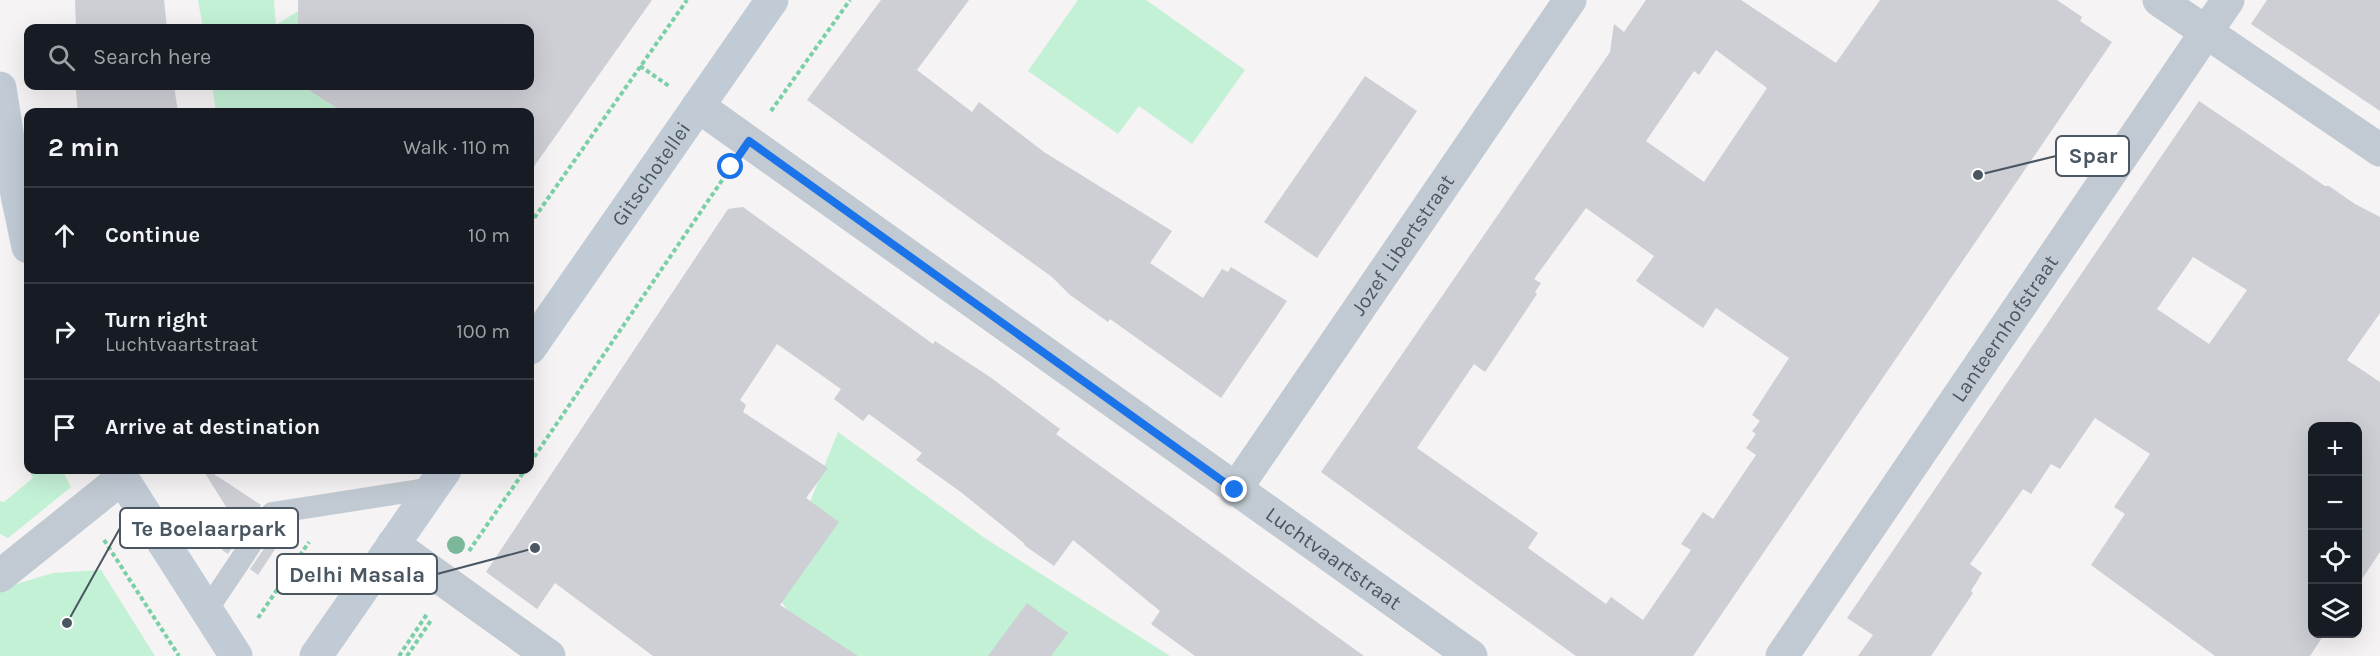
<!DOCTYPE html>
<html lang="en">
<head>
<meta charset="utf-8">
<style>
  body { margin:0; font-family:Karla,sans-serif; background:#20242c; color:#f1f3f6 }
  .controls { position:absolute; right:18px; bottom:18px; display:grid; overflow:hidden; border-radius:12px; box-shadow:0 6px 24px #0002 }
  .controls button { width:54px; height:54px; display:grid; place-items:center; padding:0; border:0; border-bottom:2px solid #363941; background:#171b24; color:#f1f3f6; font:30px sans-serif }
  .stop { position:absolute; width:18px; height:18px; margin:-14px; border:4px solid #1a73e8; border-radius:50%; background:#fff }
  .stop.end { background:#1a73e8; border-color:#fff; box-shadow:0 2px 6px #0008 }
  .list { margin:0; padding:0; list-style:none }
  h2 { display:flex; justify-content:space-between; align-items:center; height:78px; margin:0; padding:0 24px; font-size:26px }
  h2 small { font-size:20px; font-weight:400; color:#9ea1a6 }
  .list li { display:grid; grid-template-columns:39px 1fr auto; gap:18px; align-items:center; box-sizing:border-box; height:96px; padding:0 24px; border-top:2px solid #363941 }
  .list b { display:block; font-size:22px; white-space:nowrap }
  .list p { margin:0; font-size:20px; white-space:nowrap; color:#9ea1a6 }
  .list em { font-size:20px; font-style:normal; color:#9ea1a6 }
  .icon { flex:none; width:33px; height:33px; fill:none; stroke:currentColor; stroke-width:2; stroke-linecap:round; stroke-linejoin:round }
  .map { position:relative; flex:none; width:2380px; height:656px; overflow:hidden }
  .search { position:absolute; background:#171b24; box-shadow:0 6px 24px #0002; left:24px; top:24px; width:510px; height:66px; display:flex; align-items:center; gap:15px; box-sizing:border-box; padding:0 21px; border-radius:12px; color:#9ea1a6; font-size:22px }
  .panel { position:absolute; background:#171b24; box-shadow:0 6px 24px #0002; left:24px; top:108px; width:510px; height:366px; border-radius:12px }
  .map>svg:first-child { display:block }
  .green { fill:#c3f1d5 }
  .building { fill:#cdcfd5; fill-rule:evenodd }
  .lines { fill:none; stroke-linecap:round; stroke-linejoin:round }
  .path { stroke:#7ad0a6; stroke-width:4; stroke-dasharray:4.5 3; stroke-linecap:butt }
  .lane { stroke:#c1cad2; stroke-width:22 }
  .street { stroke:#c1cad2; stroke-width:33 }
  .secondary { stroke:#c1cbd6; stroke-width:33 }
  .tree { fill:#7bb799 }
  .route { stroke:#1a73e8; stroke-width:8 }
  .labels { text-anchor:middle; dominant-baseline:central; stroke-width:5; stroke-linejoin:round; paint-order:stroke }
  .street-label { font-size:21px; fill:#4a5661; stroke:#fff }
  .leader { fill:none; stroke:#4a5661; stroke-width:2 }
  .callout-dot { fill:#4a5661; stroke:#fff; stroke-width:2 }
  .callout { fill:#fff; stroke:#4a5661; stroke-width:2 }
  .callout-label { font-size:22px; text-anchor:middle; font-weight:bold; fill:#4a5661 }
</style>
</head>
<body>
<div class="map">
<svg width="2380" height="656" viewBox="0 0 2380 656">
  <rect width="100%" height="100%" fill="#f5f3f3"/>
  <g class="green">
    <path d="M198 0H274L276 25 298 11V28H203Z"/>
    <path d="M1078 0H1146L1245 70 1192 144 1139 106 1118 134 1028 71Z"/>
    <path d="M212 86H302L343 112H216Z"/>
    <path d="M838 432 986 539 1170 656H822L774 592Z"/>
    <path d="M29 470H62L71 487 8 538 0 534V501L4 502 33 478Z"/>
    <path d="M101 570 155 656H0V589L53 573Z"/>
  </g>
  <g class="building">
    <path d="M75 0H164L167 28H76Z"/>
    <path d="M298 0H652L530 172V112H343L302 86H530V28H298Z"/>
    <path d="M881 0H969L917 70 972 112 979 102 1044 152 1172 231 1150 263 1203 298 1222 269 1228 272 1231 267 1287 301 1221 398 1110 319 1108 322 1070 295 1052 277 807 100Z"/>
    <path d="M1646 0H1741L1836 63 1880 0H2057L2082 17 2080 21 2112 42 1693 656H1576L1321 472 1610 52 1614 24 1624 32ZM1716 50 1767 88 1704 182 1646 141 1694 71 1699 75ZM1586 208 1654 256 1636 281 1703 328 1716 308 1789 358 1752 415 1760 421 1752 431 1756 434 1746 448 1756 455 1713 519 1703 512 1681 544 1691 550 1643 620 1611 597 1606 604 1528 548 1538 533 1417 448 1474 364 1485 372 1537 294 1535 292 1541 283 1534 279Z"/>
    <path d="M2267 0H2380V111L2251 24Z"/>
    <path d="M1365 76 1417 111 1317 258 1264 222Z"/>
    <path d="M78 86H174L178 112H78L76 91Z"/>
    <path d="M2199 101 2325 186H2329L2355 204 2380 217V313L2347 360 2380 382V552L2358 585V426H2313V633H2325L2310 656H2215L2091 565 2125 514 2114 507 2150 454 2095 418 2060 469 2051 464 2031 494 2023 489 1970 564 1982 573 1971 591 1973 593 1931 656H1858L1873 635 1847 618ZM2193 257 2247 290 2209 344 2157 309Z"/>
    <path d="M743 207 933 344 935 341 990 377 1060 429 1056 434 1364 656H1195L1151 624 1160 611 1073 540 1054 566 1024 545 1025 544 962 493 916 460 922 453 869 414 863 421 834 399 841 389 777 344 740 400 746 405 743 412 828 468 806 498 839 522 780 605 858 656H653L555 583 537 609 486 572 728 209Z"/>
    <path d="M203 470H208L261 505 228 554 222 550 238 526Z"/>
    <path d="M289 524 291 525 258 575 250 569 280 525Z"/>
    <path d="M1027 603 1068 633 1051 656H988Z"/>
  </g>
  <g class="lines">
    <g class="path">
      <path d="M640 66 669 86"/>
      <path d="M771 111 850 0"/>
      <path d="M530 224 687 0"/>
      <path d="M530 463 727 173"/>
      <path d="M104 540 179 656"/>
      <path d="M469 551 525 470"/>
      <path d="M258 618 309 542"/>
      <path d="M399 656 427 614"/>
      <path d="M407 656 432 619"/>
    </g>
    <path class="lane" d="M207 610 272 513 432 488"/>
    <g class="street">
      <path d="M2159 0 2380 150"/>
      <path id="s1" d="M698 106 1471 656"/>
      <path id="s2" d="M1235 490 1570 0"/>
      <path d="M393 544 549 656"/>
      <path d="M0 576 122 478"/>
      <path id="s3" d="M1782 656 2228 0"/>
    </g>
    <g class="secondary">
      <path d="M0 88 17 195 28 247"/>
      <path id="s4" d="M530 348 772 0"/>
      <path d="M117 470 236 656"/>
      <path d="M316 656 445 470"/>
    </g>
  </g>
  <circle class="tree" cx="456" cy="545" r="9"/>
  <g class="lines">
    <path class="route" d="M731 167 749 141 1235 490"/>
  </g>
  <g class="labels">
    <g class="street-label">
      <text stroke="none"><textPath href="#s4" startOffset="212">Gitschotellei</textPath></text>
      <text stroke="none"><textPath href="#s2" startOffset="297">Jozef Libertstraat</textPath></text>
      <text stroke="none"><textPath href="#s3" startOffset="396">Lanteernhofstraat</textPath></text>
      <text stroke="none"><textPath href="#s1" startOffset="780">Luchtvaartstraat</textPath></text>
    </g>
  </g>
  <path class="leader" d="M1978 175L2056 156M67 623L120 528M535 548L437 574"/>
  <g class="callout-dot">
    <circle cx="1978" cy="175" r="6"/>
    <circle cx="67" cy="623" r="6"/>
    <circle cx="535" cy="548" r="6"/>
  </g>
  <g class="callout">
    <rect x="2056" y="136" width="73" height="40" rx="6"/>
    <rect x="120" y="508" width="178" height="40" rx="6"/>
    <rect x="277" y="554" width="160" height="40" rx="6"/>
  </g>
  <g class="callout-label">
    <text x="2093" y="163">Spar</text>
    <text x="209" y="536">Te Boelaarpark</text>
    <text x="357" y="582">Delhi Masala</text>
  </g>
</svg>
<div class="controls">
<button>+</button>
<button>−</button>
<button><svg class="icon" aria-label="locate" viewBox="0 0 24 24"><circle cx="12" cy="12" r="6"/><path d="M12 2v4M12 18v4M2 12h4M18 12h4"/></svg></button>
<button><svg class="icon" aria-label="layers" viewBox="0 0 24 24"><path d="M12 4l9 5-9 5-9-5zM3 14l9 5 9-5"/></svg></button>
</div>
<div class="stop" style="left:731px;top:167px"></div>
<div class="stop end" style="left:1235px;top:490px"></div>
<div class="search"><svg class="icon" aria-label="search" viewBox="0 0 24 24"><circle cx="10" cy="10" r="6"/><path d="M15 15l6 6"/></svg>Search here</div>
<section class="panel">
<h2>2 min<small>Walk · 110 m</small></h2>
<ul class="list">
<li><svg class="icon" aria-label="ahead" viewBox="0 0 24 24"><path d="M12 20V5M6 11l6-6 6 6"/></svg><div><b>Continue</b></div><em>10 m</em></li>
<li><svg class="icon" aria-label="right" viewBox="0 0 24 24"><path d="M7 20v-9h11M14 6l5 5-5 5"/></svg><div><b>Turn right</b><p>Luchtvaartstraat</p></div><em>100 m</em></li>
<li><svg class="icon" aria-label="arrive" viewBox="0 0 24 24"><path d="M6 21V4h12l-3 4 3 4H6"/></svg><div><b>Arrive at destination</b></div></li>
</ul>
</section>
</div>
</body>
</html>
